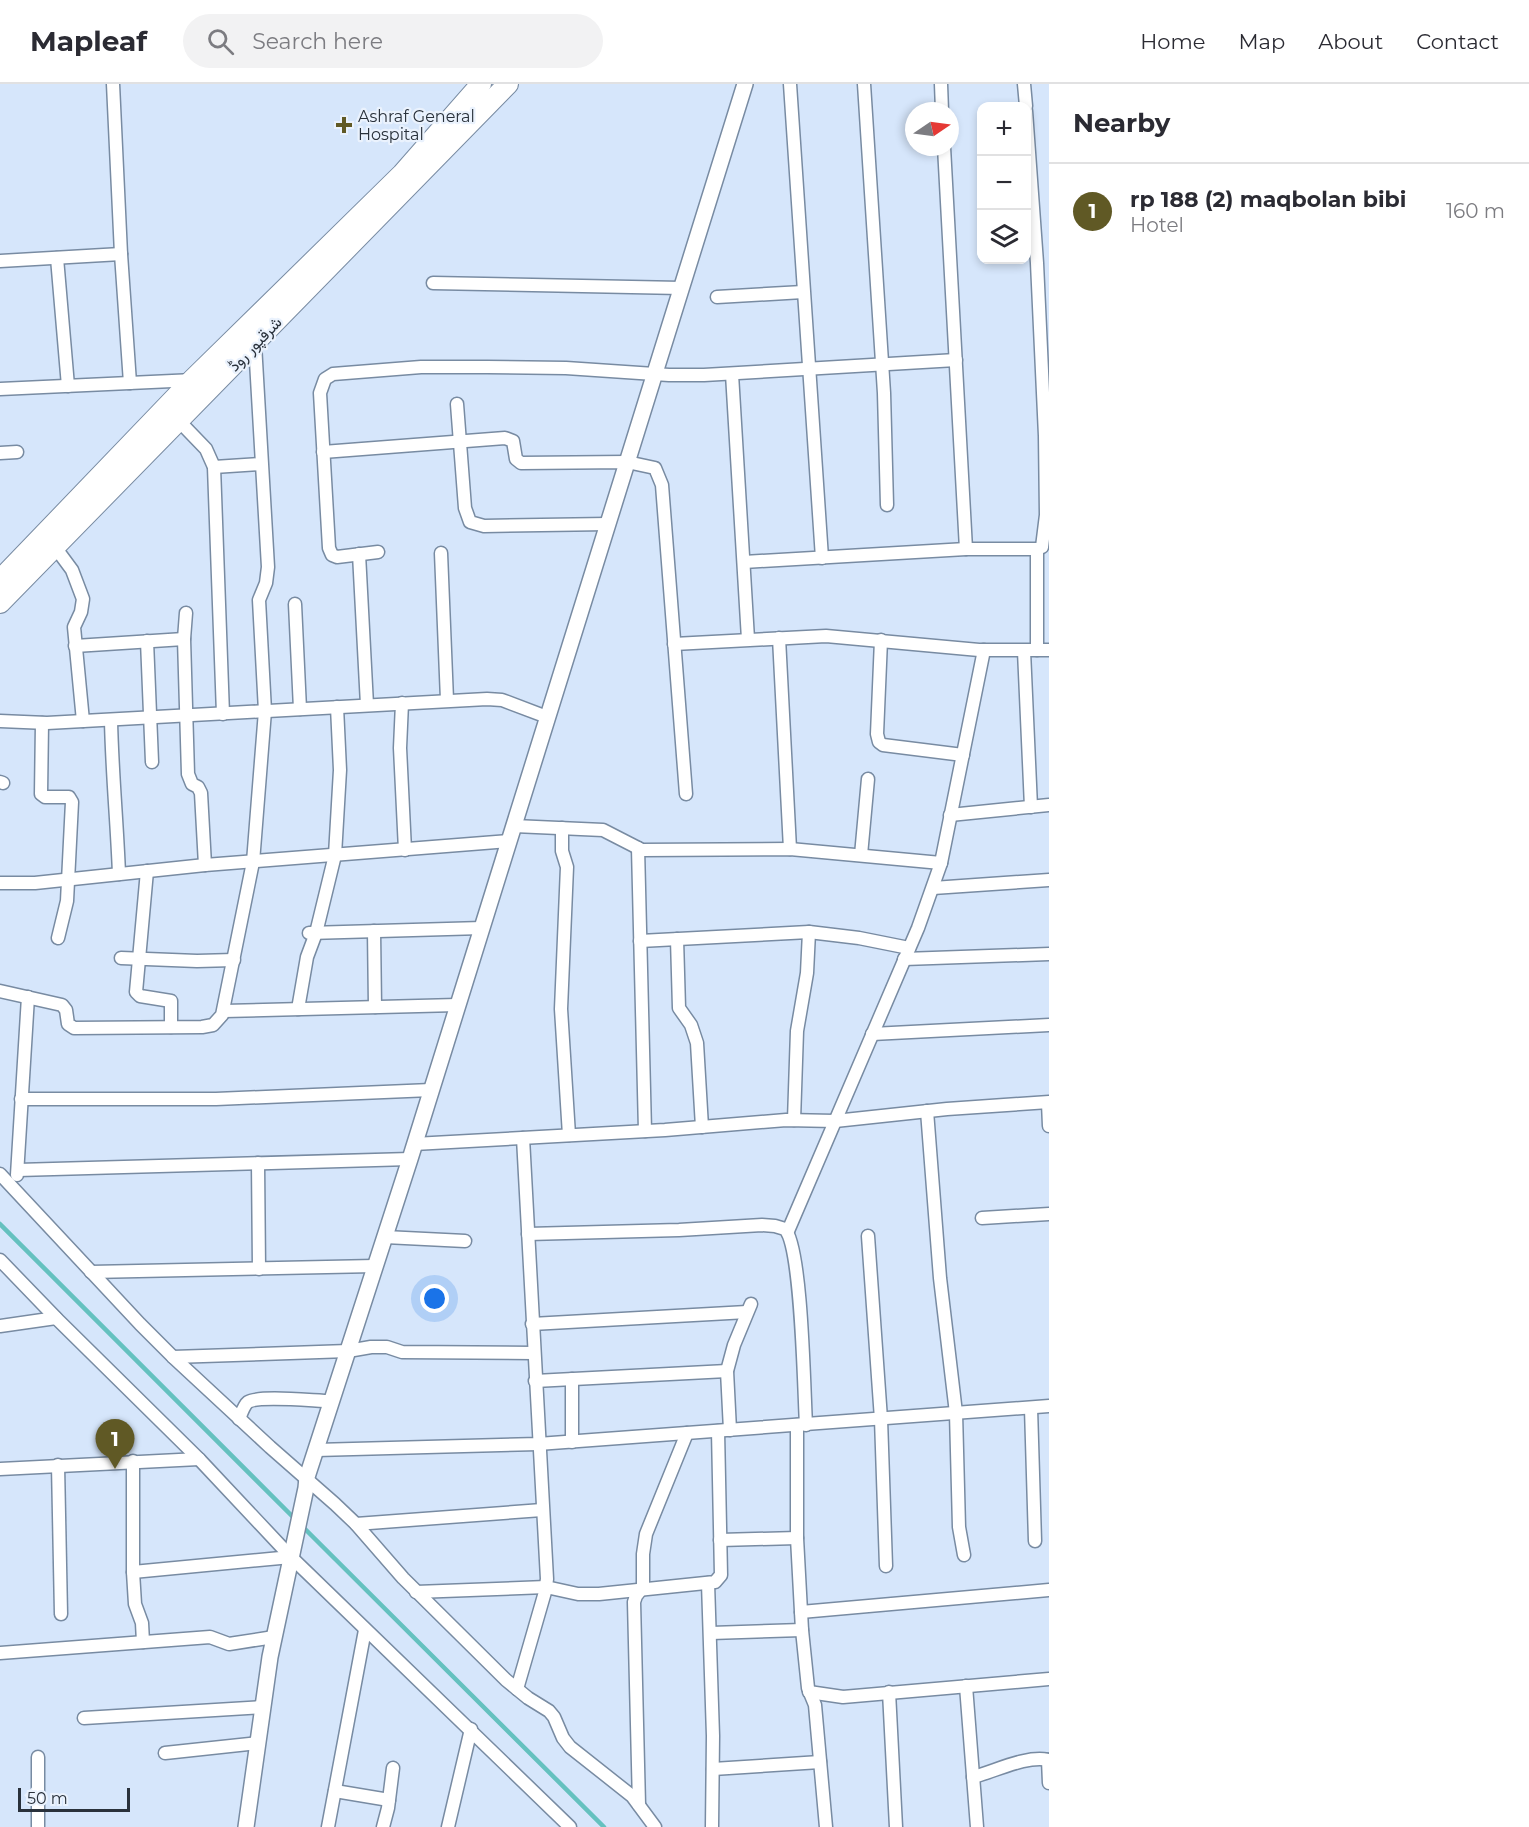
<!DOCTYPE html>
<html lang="en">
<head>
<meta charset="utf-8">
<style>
  body { margin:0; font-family:Montserrat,Vazirmatn,sans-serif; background:#f2f2f3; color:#2b2b33 }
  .controls { position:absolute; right:18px; top:18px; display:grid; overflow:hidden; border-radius:12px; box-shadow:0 3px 9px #0003 }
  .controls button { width:54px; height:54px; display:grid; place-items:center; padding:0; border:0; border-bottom:2px solid #e1e1e2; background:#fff; color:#2b2b33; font:30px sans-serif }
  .compass { position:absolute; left:905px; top:18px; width:54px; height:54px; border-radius:50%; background:#fff; box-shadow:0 3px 9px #0003; rotate:77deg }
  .scale { position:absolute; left:18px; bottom:15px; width:112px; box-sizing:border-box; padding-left:6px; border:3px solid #29313b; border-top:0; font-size:16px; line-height:21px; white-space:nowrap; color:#29313b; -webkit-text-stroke:4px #eaf2fd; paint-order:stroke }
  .you { position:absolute; left:435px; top:1215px; width:21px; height:21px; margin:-15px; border:4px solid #fff; border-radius:50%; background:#1a73e8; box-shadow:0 0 0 9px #1a73e833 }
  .badge { display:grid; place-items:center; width:39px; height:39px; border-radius:50%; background:#605925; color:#fff; font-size:20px; font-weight:700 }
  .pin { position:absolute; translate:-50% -50px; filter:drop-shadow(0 2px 3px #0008) }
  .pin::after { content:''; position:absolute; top:32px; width:21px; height:18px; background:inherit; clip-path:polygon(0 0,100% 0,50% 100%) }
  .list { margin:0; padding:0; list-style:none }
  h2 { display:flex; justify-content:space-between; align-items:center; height:78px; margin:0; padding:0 24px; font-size:26px }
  h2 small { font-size:20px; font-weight:400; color:#7c7c81 }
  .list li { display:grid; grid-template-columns:39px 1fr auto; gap:18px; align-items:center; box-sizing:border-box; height:96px; padding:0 24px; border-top:2px solid #e1e1e2 }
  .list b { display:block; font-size:22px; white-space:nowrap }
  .list p { margin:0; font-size:20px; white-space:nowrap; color:#7c7c81 }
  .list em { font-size:20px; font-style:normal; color:#7c7c81 }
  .icon { flex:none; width:33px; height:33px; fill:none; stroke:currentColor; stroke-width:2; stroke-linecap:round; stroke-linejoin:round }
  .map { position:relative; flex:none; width:1049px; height:1743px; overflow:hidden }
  header { display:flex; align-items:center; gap:36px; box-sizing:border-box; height:84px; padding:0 30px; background:#fff; border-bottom:2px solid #e1e1e2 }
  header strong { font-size:28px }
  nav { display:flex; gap:33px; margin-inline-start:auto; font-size:21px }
  .search { width:420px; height:54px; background:#f2f2f3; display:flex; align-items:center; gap:15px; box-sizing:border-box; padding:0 21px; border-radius:33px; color:#7c7c81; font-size:22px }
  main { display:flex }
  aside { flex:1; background:#fff }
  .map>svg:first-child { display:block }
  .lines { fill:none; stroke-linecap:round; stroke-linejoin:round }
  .stream { stroke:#65c1bf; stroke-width:4.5 }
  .minor-casing { stroke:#788ba2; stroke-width:15 }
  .tertiary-casing { stroke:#788ba2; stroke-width:18 }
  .primary-casing { stroke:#788ba2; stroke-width:22 }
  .minor { stroke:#fff; stroke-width:12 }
  .tertiary { stroke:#fff; stroke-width:15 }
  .primary { stroke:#fff; stroke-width:20 }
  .poi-dot { fill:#605925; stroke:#eaf2fd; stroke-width:2 }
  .labels { text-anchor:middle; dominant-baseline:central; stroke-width:4.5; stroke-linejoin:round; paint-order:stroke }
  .poi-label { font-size:16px; fill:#29313b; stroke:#eaf2fd; text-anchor:start }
  .street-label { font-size:16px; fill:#29313b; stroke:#eaf2fd }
</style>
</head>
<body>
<header>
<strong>Mapleaf</strong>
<div class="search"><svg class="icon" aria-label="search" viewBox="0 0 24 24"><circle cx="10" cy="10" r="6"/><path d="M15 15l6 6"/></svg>Search here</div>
<nav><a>Home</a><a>Map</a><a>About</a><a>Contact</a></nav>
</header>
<main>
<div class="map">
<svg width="1049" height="1743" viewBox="0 0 1049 1743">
  <rect width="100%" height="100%" fill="#d6e6fb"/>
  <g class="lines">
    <g class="stream">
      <path d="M0 1140 296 1436"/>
      <path d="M302 1442 604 1743"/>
    </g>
    <g class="minor-casing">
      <g id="minor">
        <path d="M113 0 121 170 130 299"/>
        <path d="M790 0 822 474"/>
        <path d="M864 0 884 309 887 421"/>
        <path d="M941 0 942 27"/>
        <path d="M1024 0 1026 22"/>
        <path d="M944 63 966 465"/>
        <path d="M57 174 68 302"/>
        <path d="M0 177 121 170"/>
        <path d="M433 199 681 204"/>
        <path d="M717 213 803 208"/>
        <path d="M732 290 748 555"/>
        <path d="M0 305 194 296"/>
        <path d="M457 320 465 424 470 438 484 442 608 440"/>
        <path d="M179 337 206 365 214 383 223 630"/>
        <path d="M323 368 505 354 513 357 516 375 521 379 627 378 655 384 662 401 686 710"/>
        <path d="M0 369 17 368"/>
        <path d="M214 383 261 380"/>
        <path d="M55 463 72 486 83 515 81 528 74 543 83 637"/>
        <path d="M1037 465V566"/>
        <path d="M378 468 337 473 332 471 329 464 320 309 325 295 333 290 421 283H487L566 284 669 291H704L956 276"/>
        <path d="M441 469 447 616"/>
        <path d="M359 470 367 621"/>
        <path d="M744 478 966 465H1037L1042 463 1046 431 1045 352 1037 179 1026 27"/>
        <path d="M295 520 300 625"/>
        <path d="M186 529 184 555 188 690 192 700 198 703 201 709 205 781"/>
        <path d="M779 554 790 765"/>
        <path d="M881 556 877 650 879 658 883 661 963 671"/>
        <path d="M147 557 152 678"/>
        <path d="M674 560 826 552 979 566H1049"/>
        <path d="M75 562 184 555"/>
        <path d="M1024 567 1031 723"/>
        <path d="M402 619 400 664 405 766"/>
        <path d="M111 636C112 688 117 738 119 790"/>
        <path d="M0 637 47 639 487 615 502 616 547 633"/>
        <path d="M42 639 41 710 45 713H69L72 718 67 817 58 854"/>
        <path d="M0 698 3 699"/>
        <path d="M950 731 1049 721"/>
        <path d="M514 742 603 746 642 766 790 765 941 779"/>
        <path d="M562 744V767L567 783 561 925 569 1051"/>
        <path d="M638 764 645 1047"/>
        <path d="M861 771 868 695"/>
        <path d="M147 787 136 908 140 912 171 917V943"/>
        <path d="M0 799H35L205 781 509 757"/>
        <path d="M933 804 1049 796"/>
        <path d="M374 847 375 923"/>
        <path d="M309 849 482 844"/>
        <path d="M677 855 679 924 691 941 697 959 702 1043"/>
        <path d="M640 857 809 848 859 854 909 864"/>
        <path d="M121 874 197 877 234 876"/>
        <path d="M904 875 1049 870"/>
        <path d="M0 907 62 921 66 926 68 940 74 944 202 943 213 941 222 931 253 778 265 627 259 516 266 499 268 483 255 260"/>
        <path d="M298 925 307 873 316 849 335 771 340 686 337 623"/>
        <path d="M224 927 457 921"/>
        <path d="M872 950 1049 941"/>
        <path d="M21 1015H216L431 1006"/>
        <path d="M1048 1019 1049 1042"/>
        <path d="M927 1027 940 1194 956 1329 959 1443 964 1471"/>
        <path d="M794 1036 797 947 807 889 809 848"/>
        <path d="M414 1060 665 1046 786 1036 835 1037 947 1025 1049 1018"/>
        <path d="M258 1079 259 1185"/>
        <path d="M18 1086 410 1075"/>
        <path d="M0 1090 140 1240 173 1273 270 1363 335 1420 356 1440 403 1494 506 1596 528 1614 549 1627 554 1633 563 1654 570 1663 632 1712 655 1743"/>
        <path d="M17 1091 28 913"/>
        <path d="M982 1134 1049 1130"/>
        <path d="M788 1147 918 844 941 779 984 566"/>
        <path d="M528 1150 679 1146 762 1141 775 1142 785 1145C802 1164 804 1308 806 1341"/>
        <path d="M868 1152 881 1335 886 1482"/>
        <path d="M385 1153 465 1157"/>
        <path d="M0 1176 56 1234 199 1375 291 1473 570 1743"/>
        <path d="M91 1188 375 1182"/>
        <path d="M532 1240 747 1228"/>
        <path d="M0 1242 56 1234"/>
        <path d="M173 1273 348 1267 371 1263H387L402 1268 534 1269"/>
        <path d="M572 1295V1358"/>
        <path d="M535 1297 727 1287"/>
        <path d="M1031 1324 1035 1457"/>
        <path d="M239 1335C241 1330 244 1321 248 1318 259 1311 316 1317 331 1317"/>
        <path d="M797 1341V1454L802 1546 808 1604 815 1621 826 1743"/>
        <path d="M730 1346 727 1287 734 1261 751 1220"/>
        <path d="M316 1366 538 1360 1049 1322"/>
        <path d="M133 1377V1488L135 1520 142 1539 143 1558"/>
        <path d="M58 1381 61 1530"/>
        <path d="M0 1385 199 1375"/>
        <path d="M356 1440 542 1426"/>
        <path d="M720 1456 797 1454"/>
        <path d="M133 1488 291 1473"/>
        <path d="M708 1499 713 1652 712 1743"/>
        <path d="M416 1508 546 1503 578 1510H599L715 1498 721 1491 718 1347"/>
        <path d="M801 1528 1049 1506"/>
        <path d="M711 1549 802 1546"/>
        <path d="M0 1569 210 1553 229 1560 274 1553"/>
        <path d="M966 1602 977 1743"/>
        <path d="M517 1605 545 1508 547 1495 523 1054"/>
        <path d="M809 1608 843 1613 1049 1595"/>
        <path d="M889 1608 896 1743"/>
        <path d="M84 1634 263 1623"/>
        <path d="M165 1669 258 1659"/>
        <path d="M1048 1676 1049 1699"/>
        <path d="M713 1685 820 1678"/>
        <path d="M973 1693C996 1687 1026 1671 1049 1676"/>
        <path d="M335 1707 389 1716"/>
        <path d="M639 1721 634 1518 636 1512 643 1503V1470L646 1450 687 1349"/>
        <path d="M38 1743V1673"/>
        <path d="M328 1743 365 1546"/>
        <path d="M383 1743 388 1724 393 1684"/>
        <path d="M448 1743 471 1645"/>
      </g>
    </g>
    <g class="tertiary-casing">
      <path id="tertiary" d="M246 1743 270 1573 306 1404 307 1393 410 1075 745 0"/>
    </g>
    <g class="primary-casing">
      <g id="primary">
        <path d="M0 496 192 296 402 90 481 0"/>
        <path d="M0 519 508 0"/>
      </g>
    </g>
    <use href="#minor" class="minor"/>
    <use href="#tertiary" class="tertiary"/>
    <use href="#primary" class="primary"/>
  </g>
  <path class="poi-dot" d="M341 32h6v6h6v6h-6v6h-6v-6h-6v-6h6z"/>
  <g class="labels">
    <g class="poi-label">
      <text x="358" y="32">Ashraf General<tspan x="358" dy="18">Hospital</tspan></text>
    </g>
    <g class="street-label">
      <text transform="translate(255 260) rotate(-46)">شرقپور روڈ</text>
    </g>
  </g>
</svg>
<div class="controls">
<button>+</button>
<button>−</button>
<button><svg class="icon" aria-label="layers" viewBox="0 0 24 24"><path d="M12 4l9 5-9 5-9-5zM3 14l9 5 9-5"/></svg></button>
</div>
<svg class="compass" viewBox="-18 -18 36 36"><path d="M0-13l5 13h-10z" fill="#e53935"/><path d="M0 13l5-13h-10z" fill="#7c7c81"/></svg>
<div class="scale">50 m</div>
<div class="you"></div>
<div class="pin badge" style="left:115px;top:1385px">1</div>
</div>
<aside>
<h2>Nearby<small></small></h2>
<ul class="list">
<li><span class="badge">1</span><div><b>rp 188 (2) maqbolan bibi</b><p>Hotel</p></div><em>160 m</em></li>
</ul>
</aside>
</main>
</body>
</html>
